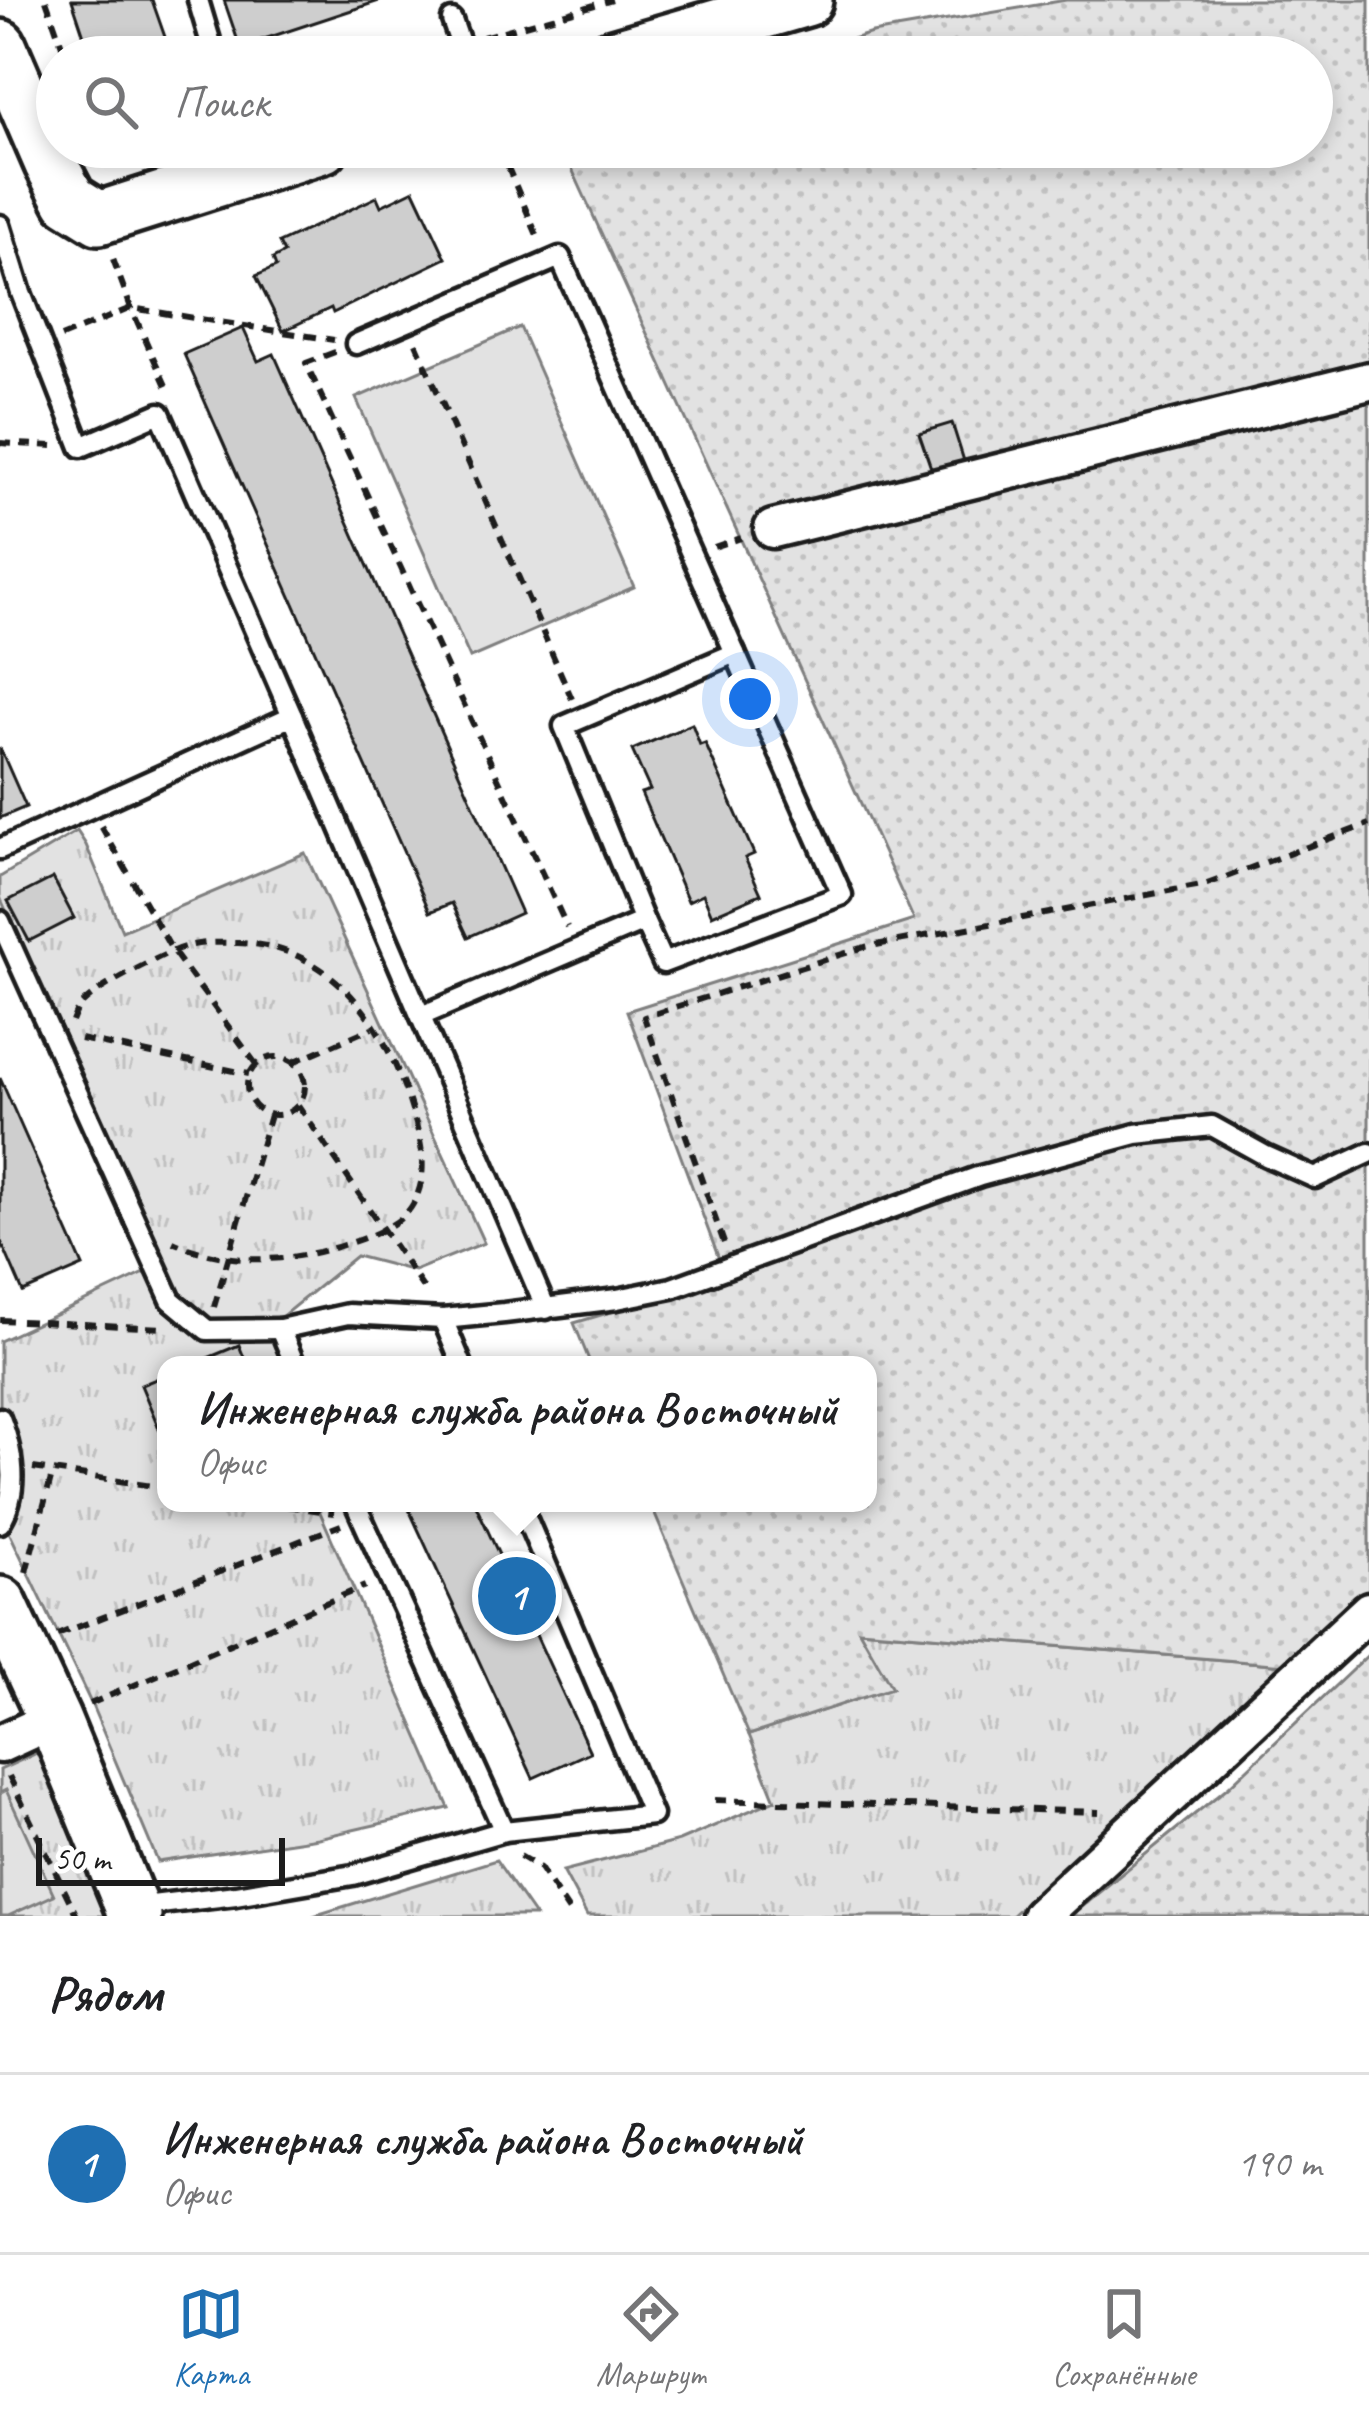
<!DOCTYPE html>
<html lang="ru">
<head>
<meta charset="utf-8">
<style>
  body { margin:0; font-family:Caveat,sans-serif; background:#f6f6f6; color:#202124 }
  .scale { position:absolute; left:36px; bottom:30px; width:249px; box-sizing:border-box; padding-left:12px; border:6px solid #1c1c1c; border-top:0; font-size:33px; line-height:42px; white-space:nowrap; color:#1c1c1c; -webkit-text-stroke:9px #fff; paint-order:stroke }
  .you { position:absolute; left:750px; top:699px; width:42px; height:42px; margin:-30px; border:9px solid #fff; border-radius:50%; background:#1a73e8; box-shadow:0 0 0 18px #1a73e833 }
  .badge { display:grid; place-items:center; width:78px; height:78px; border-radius:50%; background:#1f6fb2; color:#fff; font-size:39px; font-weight:700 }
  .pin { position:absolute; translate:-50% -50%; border:6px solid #fff; box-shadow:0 3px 12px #0006 }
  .popup { position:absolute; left:157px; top:1356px; width:720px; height:156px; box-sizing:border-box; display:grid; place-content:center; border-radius:24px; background:#fff; filter:drop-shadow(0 3px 9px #0005); font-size:39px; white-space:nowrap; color:#757577 }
  .popup b { font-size:45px; color:#202124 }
  .popup::after { content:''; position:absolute; left:50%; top:100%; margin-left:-24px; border:24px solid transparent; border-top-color:#fff }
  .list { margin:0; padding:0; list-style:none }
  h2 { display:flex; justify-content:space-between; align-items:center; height:156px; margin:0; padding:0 48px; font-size:51px }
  h2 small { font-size:39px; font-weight:400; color:#757577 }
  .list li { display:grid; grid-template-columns:78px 1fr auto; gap:36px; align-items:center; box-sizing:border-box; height:180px; padding:0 48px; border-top:3px solid #e0e0e0 }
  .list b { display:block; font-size:45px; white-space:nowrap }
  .list p { margin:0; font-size:39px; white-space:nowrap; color:#757577 }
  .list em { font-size:39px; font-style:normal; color:#757577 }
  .icon { flex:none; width:66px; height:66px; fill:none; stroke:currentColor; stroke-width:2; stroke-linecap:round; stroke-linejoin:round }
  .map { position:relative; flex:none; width:1369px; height:1916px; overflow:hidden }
  .search { position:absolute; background:#fff; box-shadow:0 6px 18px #0003; left:36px; right:36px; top:36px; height:132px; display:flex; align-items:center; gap:30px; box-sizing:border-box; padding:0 42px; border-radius:66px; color:#757577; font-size:45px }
  .sheet { height:336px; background:#fff }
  nav { display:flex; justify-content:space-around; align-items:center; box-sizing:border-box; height:168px; border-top:3px solid #e0e0e0; background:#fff; font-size:33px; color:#757577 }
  nav a { display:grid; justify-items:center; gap:6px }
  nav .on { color:#1f6fb2 }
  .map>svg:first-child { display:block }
  .grass { fill:url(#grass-tufts); stroke:#7f7f7f; stroke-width:3 }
  .garden { fill:url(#garden-dots); stroke:#7f7f7f; stroke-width:3 }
  .pitch { fill:#e2e2e2; stroke:#7f7f7f; stroke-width:3 }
  .building { fill:#cecece; stroke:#1c1c1c; stroke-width:3 }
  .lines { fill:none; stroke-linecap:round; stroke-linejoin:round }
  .lane-casing { stroke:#1c1c1c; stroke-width:27 }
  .street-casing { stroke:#1c1c1c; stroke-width:45 }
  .secondary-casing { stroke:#1c1c1c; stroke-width:60 }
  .path { stroke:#1c1c1c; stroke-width:6; stroke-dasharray:12 9; stroke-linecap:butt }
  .lane { stroke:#fff; stroke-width:18 }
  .street { stroke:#fff; stroke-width:36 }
  .secondary { stroke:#fff; stroke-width:51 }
</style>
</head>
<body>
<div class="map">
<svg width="1369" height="1916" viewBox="0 0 1369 1916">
  <defs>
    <pattern id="grass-tufts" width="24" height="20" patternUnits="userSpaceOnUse" patternTransform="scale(3)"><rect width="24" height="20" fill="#e2e2e2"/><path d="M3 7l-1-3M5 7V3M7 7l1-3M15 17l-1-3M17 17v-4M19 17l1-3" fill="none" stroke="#c1c1c1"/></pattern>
    <pattern id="garden-dots" width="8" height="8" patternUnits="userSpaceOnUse" patternTransform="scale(3)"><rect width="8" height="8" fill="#e2e2e2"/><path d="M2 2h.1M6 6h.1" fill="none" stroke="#c1c1c1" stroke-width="1.8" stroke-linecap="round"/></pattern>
  </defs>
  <rect width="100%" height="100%" fill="#fff"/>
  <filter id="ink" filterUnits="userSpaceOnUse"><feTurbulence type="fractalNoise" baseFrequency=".00833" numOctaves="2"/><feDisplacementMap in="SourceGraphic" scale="24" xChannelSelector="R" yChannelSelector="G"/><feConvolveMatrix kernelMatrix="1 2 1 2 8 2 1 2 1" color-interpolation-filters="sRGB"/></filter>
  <g filter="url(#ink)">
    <g class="grass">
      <path d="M77 831 86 845 122 931 305 853 484 1243 414 1271 356 1256 270 1326 281 1365H166V1503H316L449 1808 318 1838 158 1862 91 1703 0 1513V1341L164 1264 0 897V877Z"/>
      <path d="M858 1630 1285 1665 1011 1916H587L563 1871 679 1841 775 1800 749 1735 891 1688Z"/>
      <path d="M46 1749 117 1916H0V1770Z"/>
      <path d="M496 1860 535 1916H313Z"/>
    </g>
    <g class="garden">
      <path d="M1066 0H1369V1589L1285 1665 859 1630 892 1688 749 1735 650 1503H868V1365H591L574 1323 726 1278 627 1011 914 920 562 147H1312V57H793L872 33Z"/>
      <path d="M1369 1654V1916H1070L1228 1787Z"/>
    </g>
    <g class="pitch">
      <path d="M520 327 634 587 470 658 356 398Z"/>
      <path d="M6 1790 54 1895 8 1916H1L0 1793Z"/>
    </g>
    <g class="building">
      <path d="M72 0H152L172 57H91Z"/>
      <path d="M224 0H382L240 47Z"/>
      <path d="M414 190 446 258 333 313 331 308 283 331 256 276 276 267 273 259 284 253 279 243 377 197 381 206Z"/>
      <path d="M243 328 258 361 274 354 521 913 468 937 452 903 430 912 184 354Z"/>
      <path d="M952 423 964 461 932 471 919 433Z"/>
      <path d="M692 724 700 745 705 743 754 854 745 858 761 894 712 915 703 894 688 901 641 793 650 790 632 750Z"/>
      <path d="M0 748 26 807 0 818Z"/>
      <path d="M53 878 74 918 29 941 8 901Z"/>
      <path d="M0 1078 83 1266 23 1292 0 1239Z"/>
      <path d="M239 1345 247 1365H191Z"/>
      <path d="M166 1375V1445L141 1385Z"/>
      <path d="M406 1503H475L590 1752 533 1778Z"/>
    </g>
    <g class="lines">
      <g class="lane-casing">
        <g id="lane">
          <path d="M198 0 215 57"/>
          <path d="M452 20 465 57"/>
          <path d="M0 225 21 293 81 447 160 413 292 716"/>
          <path d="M356 344 560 257 842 895 663 963 644 921 421 1016"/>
          <path d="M0 849 292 716 546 1309"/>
          <path d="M0 921 171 1300 207 1330 280 1329"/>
          <path d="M644 921 564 726 735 653"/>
          <path d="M443 1319 462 1365"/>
          <path d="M295 1365 280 1329 348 1314 443 1319 504 1313 617 1299 672 1288 980 1176 1136 1134 1212 1126 1266 1156 1315 1178 1369 1153"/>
          <path d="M0 1418C13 1452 20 1491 0 1523"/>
          <path d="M504 1831 652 1815 520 1503"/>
          <path d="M135 1907 236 1895 353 1875 504 1831 355 1503"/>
        </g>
      </g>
      <g class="street-casing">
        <g id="street">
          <path d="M773 529 1369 381"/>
          <path d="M0 1744 54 1719"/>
          <path d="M1040 1916 1369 1611"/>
        </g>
      </g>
      <g class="secondary-casing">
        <g id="secondary">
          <path d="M0 46 50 162 70 200 99 218 322 147"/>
          <path d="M610 57 806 0"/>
          <path d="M0 1603 54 1719 135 1916"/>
        </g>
      </g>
      <g class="path">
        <path d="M46 0 66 57"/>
        <path d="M483 37 612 0"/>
        <path d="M414 57 435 51"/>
        <path d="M499 147 540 242"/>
        <path d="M89 151 104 147"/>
        <path d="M113 259 131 308 168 390"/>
        <path d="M61 337 131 308 334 340"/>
        <path d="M416 343 572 699"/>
        <path d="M335 352 306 363 567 927"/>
        <path d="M0 443 53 446"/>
        <path d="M714 547 741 538"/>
        <path d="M101 826 172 950 256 1064"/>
        <path d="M72 1022C74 1017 76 1011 80 1006 93 991 132 971 150 962 187 943 197 942 238 943 329 945 381 1018 408 1098 419 1133 432 1170 413 1204 401 1226 366 1238 343 1245 288 1263 225 1266 173 1242"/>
        <path d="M80 1039 249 1074"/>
        <circle cx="276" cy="1086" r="29"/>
        <path d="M293 1062 372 1028"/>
        <path d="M298 1105 428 1295"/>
        <path d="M724 1243 644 1017 865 947 1207 884 1369 824"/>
        <path d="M214 1307 270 1115"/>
        <path d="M0 1320 164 1328"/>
        <path d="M33 1468 166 1488"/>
        <path d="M266 1503 334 1513"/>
        <path d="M26 1572 53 1471"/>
        <path d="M57 1635 341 1525"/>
        <path d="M90 1704 365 1586"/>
        <path d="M9 1776 77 1916"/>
        <path d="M715 1800 1099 1812"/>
        <path d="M520 1856 540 1868 572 1916"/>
      </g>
      <use href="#lane" class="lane"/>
      <use href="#street" class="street"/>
      <use href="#secondary" class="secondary"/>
    </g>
  </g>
</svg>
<div class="scale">50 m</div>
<div class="you"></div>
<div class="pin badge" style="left:517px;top:1596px">1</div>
<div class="popup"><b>Инженерная служба района Восточный</b>Офис</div>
<div class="search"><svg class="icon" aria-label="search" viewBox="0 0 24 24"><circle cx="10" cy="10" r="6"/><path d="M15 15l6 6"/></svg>Поиск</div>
</div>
<section class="sheet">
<h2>Рядом<small></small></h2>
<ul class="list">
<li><span class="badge">1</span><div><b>Инженерная служба района Восточный</b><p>Офис</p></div><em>190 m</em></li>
</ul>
</section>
<nav>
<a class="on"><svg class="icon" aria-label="map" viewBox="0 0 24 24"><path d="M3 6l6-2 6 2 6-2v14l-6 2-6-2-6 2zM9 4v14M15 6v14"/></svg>Карта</a>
<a><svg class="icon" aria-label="directions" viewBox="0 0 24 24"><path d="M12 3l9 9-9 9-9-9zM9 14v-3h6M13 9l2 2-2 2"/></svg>Маршрут</a>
<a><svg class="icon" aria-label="saved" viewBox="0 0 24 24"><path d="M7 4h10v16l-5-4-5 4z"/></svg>Сохранённые</a>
</nav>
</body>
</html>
